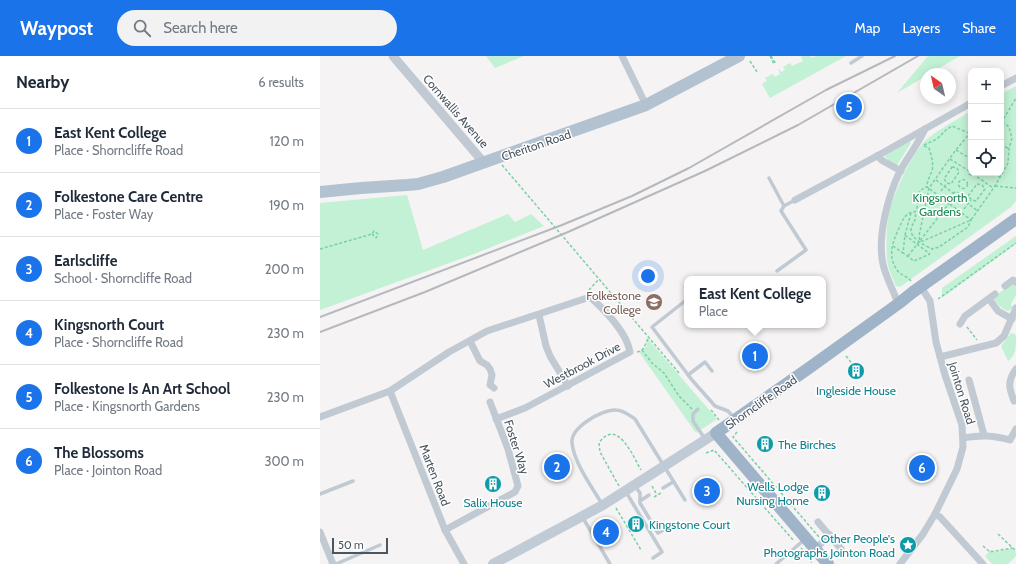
<!DOCTYPE html>
<html lang="en">
<head>
<meta charset="utf-8">
<style>
  body { margin:0; font-family:Cabin,sans-serif; background:#f2f2f3; color:#1f2937 }
  .controls { position:absolute; right:12px; top:12px; display:grid; overflow:hidden; border-radius:8px; box-shadow:0 2px 10px #0003 }
  .controls button { width:36px; height:36px; display:grid; place-items:center; padding:0; border:0; border-bottom:1px solid #e0e1e3; background:#fff; color:#1f2937; font:20px sans-serif }
  .compass { position:absolute; left:600px; top:12px; width:36px; height:36px; border-radius:50%; background:#fff; box-shadow:0 2px 10px #0003; rotate:326deg }
  .scale { position:absolute; left:12px; bottom:10px; width:56px; box-sizing:border-box; padding-left:4px; border:2px solid #4a5661; border-top:0; font-size:11px; line-height:14px; white-space:nowrap; color:#4a5661; -webkit-text-stroke:3px #fff; paint-order:stroke }
  .you { position:absolute; left:328px; top:220px; width:14px; height:14px; margin:-10px; border:3px solid #fff; border-radius:50%; background:#1a73e8; box-shadow:0 0 0 6px #1a73e833 }
  .badge { display:grid; place-items:center; width:26px; height:26px; border-radius:50%; background:#1a73e8; color:#fff; font-size:13px; font-weight:700 }
  .pin { position:absolute; translate:-50% -50%; border:2px solid #fff; box-shadow:0 1px 4px #0006 }
  .popup { position:absolute; left:364px; top:220px; width:142px; height:52px; box-sizing:border-box; display:grid; place-content:center; border-radius:8px; background:#fff; filter:drop-shadow(0 1px 3px #0005); font-size:13px; white-space:nowrap; color:#747a83 }
  .popup b { font-size:15px; color:#1f2937 }
  .popup::after { content:''; position:absolute; left:50%; top:100%; margin-left:-8px; border:8px solid transparent; border-top-color:#fff }
  .list { margin:0; padding:0; list-style:none }
  h2 { display:flex; justify-content:space-between; align-items:center; height:52px; margin:0; padding:0 16px; font-size:17px }
  h2 small { font-size:13px; font-weight:400; color:#747a83 }
  .list li { display:grid; grid-template-columns:26px 1fr auto; gap:12px; align-items:center; box-sizing:border-box; height:64px; padding:0 16px; border-top:1px solid #e0e1e3 }
  .list b { display:block; font-size:15px; white-space:nowrap }
  .list p { margin:0; font-size:13px; white-space:nowrap; color:#747a83 }
  .list em { font-size:13px; font-style:normal; color:#747a83 }
  .icon { flex:none; width:22px; height:22px; fill:none; stroke:currentColor; stroke-width:2; stroke-linecap:round; stroke-linejoin:round }
  .map { position:relative; flex:none; width:696px; height:508px; overflow:hidden }
  header { display:flex; align-items:center; gap:24px; box-sizing:border-box; height:56px; padding:0 20px; background:#1a73e8; color:#fff }
  header strong { font-size:19px }
  nav { display:flex; gap:22px; margin-inline-start:auto; font-size:14px }
  .search { width:280px; height:36px; background:#f2f2f3; display:flex; align-items:center; gap:10px; box-sizing:border-box; padding:0 14px; border-radius:22px; color:#747a83; font-size:15px }
  main { display:flex }
  aside { flex:1; background:#fff }
  .map>svg:first-child { display:block }
  .green { fill:#c3f1d5 }
  .lines { fill:none; stroke-linecap:round; stroke-linejoin:round }
  .path { stroke:#7ad0a6; stroke-width:1.5; stroke-dasharray:3 2; stroke-linecap:butt }
  .service { stroke:#c1cad2; stroke-width:3.5 }
  .minor { stroke:#c1cad2; stroke-width:7 }
  .tertiary { stroke:#c1cad2; stroke-width:9 }
  .secondary { stroke:#c1cbd6; stroke-width:10 }
  .primary { stroke:#b3c2d1; stroke-width:12 }
  .trunk { stroke:#9fb4c9; stroke-width:12 }
  .rail { stroke:#b5b8bd; stroke-width:2 }
  .labels { text-anchor:middle; dominant-baseline:central; stroke-width:3; stroke-linejoin:round; paint-order:stroke }
  .street-label { font-size:12px; fill:#4a5661; stroke:#fff }
  .park-label { font-size:12px; fill:#17864f; stroke:#fff }
  .education-label { font-size:12px; fill:#785e54; stroke:#fff; text-anchor:end }
  .culture-label { font-size:12px; fill:#0d838f; stroke:#fff }
</style>
</head>
<body>
<header>
<strong>Waypost</strong>
<div class="search"><svg class="icon" aria-label="search" viewBox="0 0 24 24"><circle cx="10" cy="10" r="6"/><path d="M15 15l6 6"/></svg>Search here</div>
<nav><a>Map</a><a>Layers</a><a>Share</a></nav>
</header>
<main>
<aside>
<h2>Nearby<small>6 results</small></h2>
<ul class="list">
<li><span class="badge">1</span><div><b>East Kent College</b><p>Place · Shorncliffe Road</p></div><em>120 m</em></li>
<li><span class="badge">2</span><div><b>Folkestone Care Centre</b><p>Place · Foster Way</p></div><em>190 m</em></li>
<li><span class="badge">3</span><div><b>Earlscliffe</b><p>School · Shorncliffe Road</p></div><em>200 m</em></li>
<li><span class="badge">4</span><div><b>Kingsnorth Court</b><p>Place · Shorncliffe Road</p></div><em>230 m</em></li>
<li><span class="badge">5</span><div><b>Folkestone Is An Art School</b><p>Place · Kingsnorth Gardens</p></div><em>230 m</em></li>
<li><span class="badge">6</span><div><b>The Blossoms</b><p>Place · Jointon Road</p></div><em>300 m</em></li>
</ul>
</aside>
<div class="map">
<svg width="696" height="508" viewBox="0 0 696 508">
  <rect width="100%" height="100%" fill="#f5f3f3"/>
  <g class="green">
    <path d="M166 0H204L175 12Z"/>
    <path d="M482 0H490L492 2 496 0H526L450 42 442 28 447 25 445 22 453 18 455 21 460 18 458 13H459L461 16 465 14 463 11 470 7 472 10 483 5 481 1Z"/>
    <path d="M608 0H640L609 18H606V20L577 37Z"/>
    <path d="M696 30V145L691 151 580 231 576 230C573 222 568 213 567 204 566 187 566 169 570 153 576 133 592 97 607 83 621 72 636 64 651 55V117H681V38Z"/>
    <path d="M589 85 591 87 576 111 565 101 566 98Z"/>
    <path d="M87 139 103 194 188 158 195 166 211 158 224 170 154 198 0 254V147Z"/>
    <path d="M696 180V188L622 242V232Z"/>
    <path d="M692 227 696 229V239L691 248 693 252 688 255C681 253 677 247 673 242Z"/>
    <path d="M691 277 695 278 696 280C696 292 696 299 688 305L681 290Z"/>
    <path d="M326 281 397 363 376 377 319 296 327 290Z"/>
    <path d="M695 492 696 500 688 508H672L665 500 671 494 674 496Z"/>
  </g>
  <g class="lines">
    <g class="path">
      <path d="M450 0 454 8"/>
      <path d="M451 0 456 8"/>
      <path d="M430 5 437 16"/>
      <path d="M681 67 696 42"/>
      <path d="M651 76 635 95 609 132 599 180 600 185H603L651 164 675 130 688 107 689 93 692 82 689 71 681 65"/>
      <path d="M681 88 689 93"/>
      <path d="M604 89 617 83 626 74 632 70 649 77"/>
      <path d="M604 90 609 92C611 99 614 107 612 115 610 120 607 125 607 131"/>
      <path d="M636 94 651 103"/>
      <path d="M630 103 649 115"/>
      <path d="M182 109 359 317"/>
      <path d="M632 111 637 112 639 116 631 128 627 127 624 123Z"/>
      <path d="M651 114 649 115V118L651 119 653 117"/>
      <path d="M674 117 680 121"/>
      <path d="M653 118 673 132"/>
      <circle cx="643" cy="128" r="4.5"/>
      <path d="M616 124 633 137"/>
      <path d="M657 128 662 129 665 133 656 145 652 144 648 140Z"/>
      <path d="M675 130 696 132"/>
      <path d="M621 135 627 127"/>
      <circle cx="636" cy="139" r="3"/>
      <path d="M638 140 658 155"/>
      <path d="M644 153 651 144"/>
      <path d="M591 157 585 179 583 197 594 205 610 198"/>
      <path d="M585 179 610 198"/>
      <path d="M573 190 583 197"/>
      <path d="M0 193 52 178 54 175 58 178 56 182 52 178"/>
      <path d="M588 200 634 141"/>
      <path d="M591 225C587 220 580 219 577 214 567 200 573 185 579 172 583 164 585 156 595 156 602 145 592 136 607 131L651 164 648 171 619 191 612 193C606 190 590 182 591 174 592 166 597 166 595 156"/>
      <path d="M269 234 279 223"/>
      <path d="M618 243 696 187"/>
      <path d="M647 271 657 284"/>
      <path d="M322 294 332 307 344 317 359 340 372 353"/>
      <path d="M317 296C326 294 324 288 329 282"/>
      <path d="M526 300 534 310"/>
      <path d="M391 354 399 364"/>
      <path d="M417 376 413 381 499 481"/>
      <path d="M386 397 394 394 474 485"/>
      <path d="M299 430 280 396 279 387C297 361 313 400 321 414"/>
      <path d="M332 430 337 439"/>
      <path d="M334 441 341 437"/>
      <path d="M296 452 321 494"/>
      <path d="M678 478 696 495"/>
      <path d="M663 490 670 496 692 492"/>
      <path d="M481 492 493 508"/>
    </g>
    <g class="service">
      <path d="M531 7 542 0"/>
      <path d="M449 122 464 150 461 155 486 194 457 215"/>
      <path d="M464 150 475 144"/>
      <path d="M365 245 332 271 372 324 395 350 408 355 414 362"/>
      <path d="M368 319 385 306 392 315"/>
      <path d="M378 353 373 358V365L385 383"/>
      <path d="M315 430 320 437V447L338 477 349 471"/>
      <path d="M343 432 353 426"/>
      <path d="M306 436 342 496 333 502"/>
      <path d="M0 438 33 425"/>
      <path d="M320 445 329 439"/>
      <path d="M282 448C272 431 254 407 252 387 250 372 282 353 296 354 303 354 309 359 315 363L365 444"/>
      <path d="M263 462 290 508"/>
      <path d="M16 508 60 489"/>
      <path d="M456 508 484 484"/>
    </g>
    <g class="minor">
      <path d="M302 0 326 49"/>
      <path d="M681 30 696 22"/>
      <path d="M557 100 563 105 581 115"/>
      <path d="M475 144 557 100 651 47"/>
      <path d="M685 230 693 224 696 226"/>
      <path d="M669 243 678 255 692 263"/>
      <path d="M578 248C574 235 566 222 563 208 557 180 568 140 580 115 588 101 598 88 605 73"/>
      <path d="M219 259 226 290 230 300 248 330"/>
      <path d="M640 268 645 260 675 238"/>
      <path d="M150 285 160 305 167 309 170 313 172 319 170 329 174 332"/>
      <path d="M620 301 676 287 684 280 696 252"/>
      <path d="M649 324 664 379"/>
      <path d="M70 335 125 474 144 508"/>
      <path d="M694 345C689 332 687 325 696 313"/>
      <path d="M0 361 70 335 129 296 167 275 270 241C285 254 307 277 310 296L205 352 176 363"/>
      <path d="M643 382C661 379 672 379 690 384L696 373"/>
      <path d="M615 458 620 461 663 508"/>
      <path d="M498 466 521 493"/>
      <path d="M125 474 195 436 198 430 188 393 170 346"/>
      <path d="M0 476 13 508"/>
      <path d="M495 493 510 479"/>
      <path d="M580 508 603 478 615 458 637 413 643 391 642 369 625 319 616 286 610 245 601 231"/>
    </g>
    <path class="tertiary" d="M73 0 164 107"/>
    <path class="secondary" d="M173 508 283 449 396 377"/>
    <path class="primary" d="M0 136 41 132 87 129 98 128 123 121 326 49 419 0"/>
    <path class="trunk" d="M508 508 396 377 489 312 578 248 593 236 696 163"/>
    <g class="rail">
      <path d="M0 261 242 169 312 140 369 112 506 34 575 0"/>
      <path d="M0 276 105 236 248 176 385 115 478 69 598 0"/>
    </g>
  </g>
  <defs>
    <g id="university-disc" transform="scale(0.9)"><circle r="9.5" fill="#8d6e63" stroke="#fff"/><path d="M0-5L7-2L0 1L-7-2ZM-4 1L0 2.5L4 1V4Q0 6-4 4Z" fill="#fff"/></g>
    <g id="building-disc" transform="scale(0.9)"><circle r="9.5" fill="#0f9aa8" stroke="#fff"/><path d="M-4-6H4V6H1V3H-1V6H-4ZM-2.5-4.3h1.7v1.8h-1.7ZM.8-4.3h1.7v1.8H.8ZM-2.5-1h1.7V.8h-1.7ZM.8-1h1.7V.8H.8Z" fill="#fff"/></g>
    <g id="sight-disc" transform="scale(0.9)"><circle r="9.5" fill="#0f9aa8" stroke="#fff"/><path d="M0-6L1.8-2.2L6-1.7L2.9 1.2L3.7 5.4L0 3.3L-3.7 5.4L-2.9 1.2L-6-1.7L-1.8-2.2Z" fill="#fff"/></g>
  </defs>
  <g fill-rule="evenodd">
    <use href="#university-disc" x="334" y="246"/>
    <use href="#building-disc" x="536" y="315"/>
    <use href="#building-disc" x="445" y="388"/>
    <use href="#building-disc" x="173" y="428"/>
    <use href="#building-disc" x="502" y="437"/>
    <use href="#building-disc" x="316" y="468"/>
    <use href="#sight-disc" x="588" y="489"/>
  </g>
  <g class="labels">
    <g class="street-label">
      <text transform="translate(136 55) rotate(49)">Cornwallis Avenue</text>
      <text transform="translate(216 89) rotate(-19)">Cheriton Road</text>
      <text transform="translate(262 309) rotate(-28)">Westbrook Drive</text>
      <text transform="translate(642 337) rotate(73)">Jointon Road</text>
      <text transform="translate(441 346) rotate(-35)">Shorncliffe Road</text>
      <text transform="translate(197 391) rotate(72)">Foster Way</text>
      <text transform="translate(115 419) rotate(69)">Marten Road</text>
    </g>
    <g class="park-label">
      <text x="620" y="141">Kingsnorth<tspan x="620" dy="14">Gardens</tspan></text>
    </g>
    <g class="education-label">
      <text x="321" y="239">Folkestone<tspan x="321" dy="14">College</tspan></text>
    </g>
    <g class="culture-label">
      <text x="536" y="334">Ingleside House</text>
      <text x="458" y="388" text-anchor="start">The Birches</text>
      <text x="489" y="430" text-anchor="end">Wells Lodge<tspan x="489" dy="14">Nursing Home</tspan></text>
      <text x="173" y="446">Salix House</text>
      <text x="329" y="468" text-anchor="start">Kingstone Court</text>
      <text x="575" y="482" text-anchor="end">Other People's<tspan x="575" dy="14">Photographs Jointon Road</tspan></text>
    </g>
  </g>
</svg>
<div class="controls">
<button>+</button>
<button>−</button>
<button><svg class="icon" aria-label="locate" viewBox="0 0 24 24"><circle cx="12" cy="12" r="6"/><path d="M12 2v4M12 18v4M2 12h4M18 12h4"/></svg></button>
</div>
<svg class="compass" viewBox="-18 -18 36 36"><path d="M0-13l5 13h-10z" fill="#e53935"/><path d="M0 13l5-13h-10z" fill="#747a83"/></svg>
<div class="scale">50 m</div>
<div class="you"></div>
<div class="pin badge" style="left:435px;top:300px">1</div>
<div class="popup"><b>East Kent College</b>Place</div>
<div class="pin badge" style="left:237px;top:411px">2</div>
<div class="pin badge" style="left:387px;top:435px">3</div>
<div class="pin badge" style="left:286px;top:476px">4</div>
<div class="pin badge" style="left:529px;top:51px">5</div>
<div class="pin badge" style="left:602px;top:412px">6</div>
</div>
</main>
</body>
</html>
